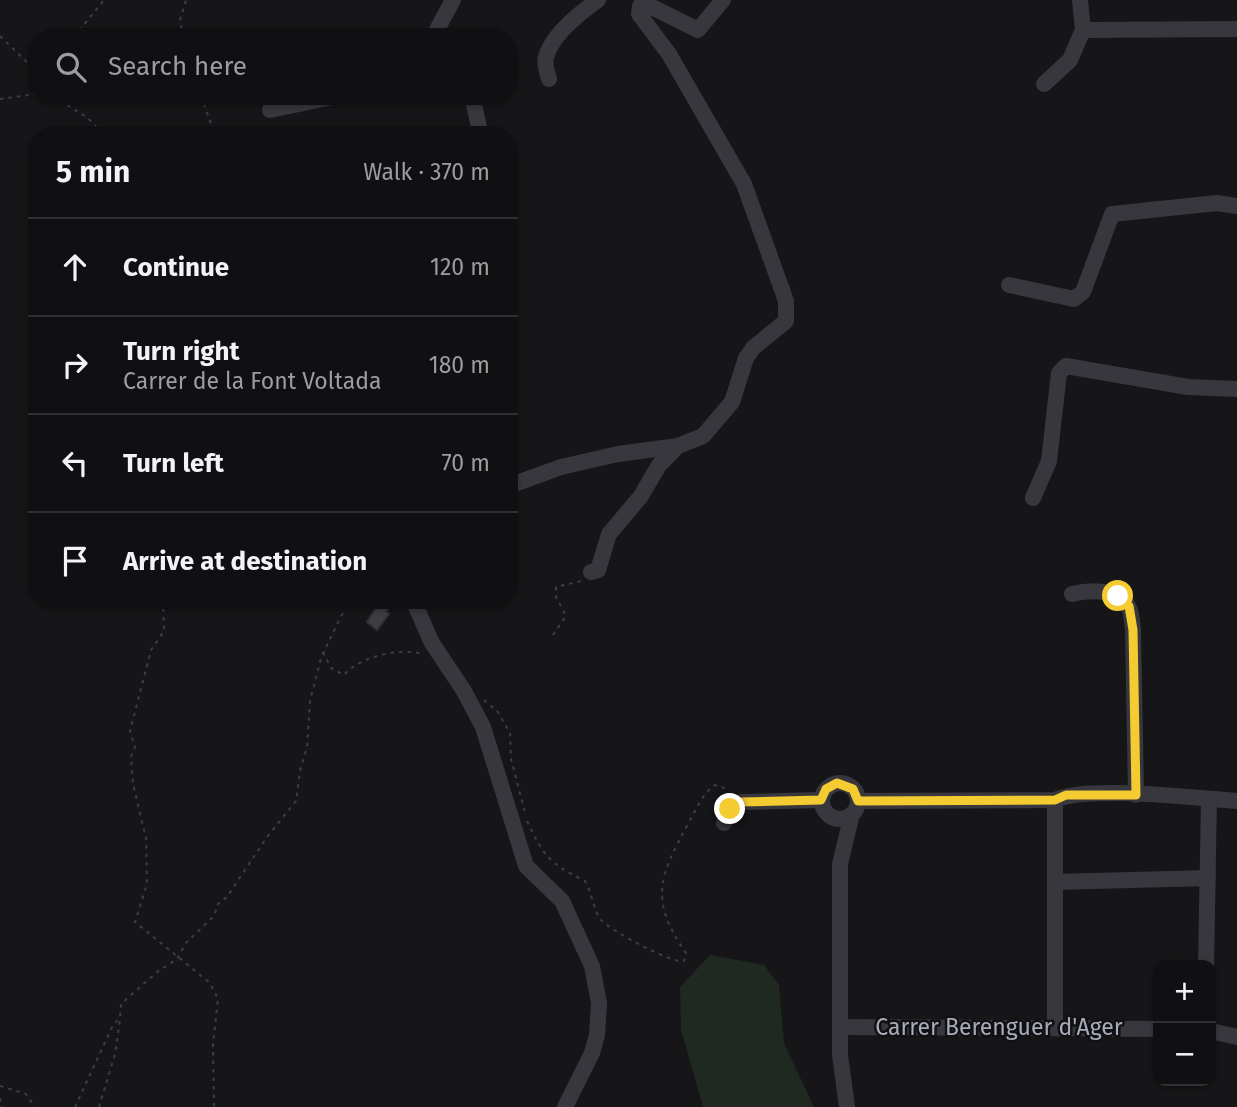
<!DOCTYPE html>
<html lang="en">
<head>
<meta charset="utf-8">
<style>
  body { margin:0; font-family:"Fira Sans",sans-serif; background:#19191b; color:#f1f3f6 }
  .controls { position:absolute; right:21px; bottom:21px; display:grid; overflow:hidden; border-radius:14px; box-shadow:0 2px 5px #0004 }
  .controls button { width:63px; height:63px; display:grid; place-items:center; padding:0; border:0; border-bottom:2px solid #303032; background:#101012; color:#f1f3f6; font:35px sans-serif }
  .stop { position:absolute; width:21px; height:21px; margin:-16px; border:5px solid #f5cb32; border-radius:50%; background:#fff }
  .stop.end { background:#f5cb32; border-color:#fff; box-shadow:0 2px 7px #0008 }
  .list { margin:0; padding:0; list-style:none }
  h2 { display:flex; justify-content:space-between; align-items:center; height:91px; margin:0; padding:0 28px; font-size:30px }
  h2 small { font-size:23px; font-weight:400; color:#9c9d9f }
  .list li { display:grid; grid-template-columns:46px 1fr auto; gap:21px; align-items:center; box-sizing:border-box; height:98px; padding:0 28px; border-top:2px solid #303032 }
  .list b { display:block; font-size:26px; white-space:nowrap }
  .list p { margin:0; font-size:23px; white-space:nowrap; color:#9c9d9f }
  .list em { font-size:23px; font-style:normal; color:#9c9d9f }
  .icon { flex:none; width:38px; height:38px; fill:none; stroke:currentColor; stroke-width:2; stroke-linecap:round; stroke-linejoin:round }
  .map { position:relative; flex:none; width:1237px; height:1107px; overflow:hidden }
  .search { position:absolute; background:#101012; box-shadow:0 2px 5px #0004; left:28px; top:28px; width:490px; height:77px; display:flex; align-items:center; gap:18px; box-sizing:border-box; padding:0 24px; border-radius:28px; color:#9c9d9f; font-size:26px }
  .panel { position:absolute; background:#101012; box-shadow:0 2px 5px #0004; left:28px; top:126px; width:490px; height:483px; border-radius:28px }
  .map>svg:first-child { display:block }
  .green { fill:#202822 }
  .building { fill:#3e3e42; stroke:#313034; stroke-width:2 }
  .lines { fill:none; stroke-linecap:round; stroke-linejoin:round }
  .path { stroke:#3d3e44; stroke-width:2; stroke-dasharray:3.5 5; stroke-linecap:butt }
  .minor { stroke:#37373d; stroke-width:16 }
  .route { stroke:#f5cb32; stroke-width:9 }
  .labels { text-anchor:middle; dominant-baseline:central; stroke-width:5; stroke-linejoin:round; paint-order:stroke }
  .street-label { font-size:23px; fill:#a8abb8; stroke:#111113 }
</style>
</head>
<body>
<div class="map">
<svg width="1237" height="1107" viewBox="0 0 1237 1107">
  <rect width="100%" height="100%" fill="#161618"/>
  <path class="green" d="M710 955 764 965 779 985 784 1043 814 1107H703L681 1030 680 987Z"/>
  <path class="building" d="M380 601 389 608 386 611 389 614 377 630 367 622Z"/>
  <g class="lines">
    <g class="path">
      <path d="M0 36 37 72"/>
      <path d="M74 37 104 0"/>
      <path d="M183 37 180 20 186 0"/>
      <path d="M53 96 88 118 104 135"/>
      <path d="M201 96 215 135"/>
      <path d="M0 99 37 94"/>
      <path d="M163 600 164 631 151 650 130 731 135 747 131 757 133 784 146 838 147 884 135 922 210 983 218 999 213 1044 214 1107"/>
      <path d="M553 635 566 616 556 597V587L581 581"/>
      <path d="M323 652 331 668 344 675C359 657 400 647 422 654"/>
      <path d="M484 700 498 712 510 733 511 759 526 816"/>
      <path d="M527 821C544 857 549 863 585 881 592 892 594 913 602 921 612 931 672 964 684 961L686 953C649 900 659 877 688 824 696 810 702 794 715 785L730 790"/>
      <path d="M0 1086 26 1094 35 1107"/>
      <path d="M0 1098 2 1107"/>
      <path d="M75 1107 113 1025 120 1018 121 1004 157 972 177 959 186 943 214 916 218 904 227 897 267 837 296 801 300 771 307 747 310 701 321 658 341 616 353 600"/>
      <path d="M99 1107 115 1054 120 1020"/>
    </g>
    <g class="minor">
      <path d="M1080 0 1083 30 1237 29"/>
      <path d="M433 37 453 0"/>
      <path d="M549 79C547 72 544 64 546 57 552 35 581 12 598 0"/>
      <path d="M1044 84 1070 60 1083 30"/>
      <path d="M472 96 479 127 476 135"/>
      <path d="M270 110 337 96"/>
      <path d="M1009 285 1074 299 1083 292 1112 214 1217 203 1237 206"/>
      <path d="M509 486 561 467 618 454 678 446 703 436 732 402 746 358 753 348 786 321V301L744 184 669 54 639 14 640 6 646 4 698 30 723 0"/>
      <path d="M1033 498 1049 461 1059 373 1066 366 1188 387 1237 389"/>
      <path d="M591 572 598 570 609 534 641 496 659 465 678 446"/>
      <path d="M1072 594C1089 590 1120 588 1129 608 1132 614 1132 623 1133 630L1136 795"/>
      <path d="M413 600 432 643 464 691 483 727 526 866 562 901 592 966 599 1003 597 1035 592 1053 565 1107"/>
      <circle cx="840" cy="801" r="18"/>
      <path d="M1055 800V1027"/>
      <path d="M858 801 1055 800C1087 785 1197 798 1237 801"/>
      <path d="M724 823 732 806 741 802 821 800"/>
      <path d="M1055 882 1208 878"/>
      <path d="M1206 965 1209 799"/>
      <path d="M840 1027 1158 1029"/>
      <path d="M1211 1031 1237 1037"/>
      <path d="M847 1107 840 1055V864L852 814"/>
    </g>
  </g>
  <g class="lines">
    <path class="route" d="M730 809 741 802 821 800 826 789 837 783 853 789 858 801 1055 800 1066 795H1136L1133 630 1129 606 1118 596"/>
  </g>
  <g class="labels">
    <g class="street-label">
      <text x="999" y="1027">Carrer Berenguer d'Ager</text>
    </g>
  </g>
</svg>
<div class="controls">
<button>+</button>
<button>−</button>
</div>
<div class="stop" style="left:1118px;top:596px"></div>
<div class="stop end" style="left:730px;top:809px"></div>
<div class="search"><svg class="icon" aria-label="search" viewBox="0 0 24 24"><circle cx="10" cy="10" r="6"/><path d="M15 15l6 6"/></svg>Search here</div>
<section class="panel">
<h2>5 min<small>Walk · 370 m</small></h2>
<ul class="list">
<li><svg class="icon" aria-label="ahead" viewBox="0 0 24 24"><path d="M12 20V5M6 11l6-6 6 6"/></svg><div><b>Continue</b></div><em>120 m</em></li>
<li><svg class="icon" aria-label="right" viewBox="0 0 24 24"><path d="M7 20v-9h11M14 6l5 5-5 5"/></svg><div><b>Turn right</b><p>Carrer de la Font Voltada</p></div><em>180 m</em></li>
<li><svg class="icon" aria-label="left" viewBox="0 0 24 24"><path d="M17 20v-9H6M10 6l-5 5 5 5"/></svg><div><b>Turn left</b></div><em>70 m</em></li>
<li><svg class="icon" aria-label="arrive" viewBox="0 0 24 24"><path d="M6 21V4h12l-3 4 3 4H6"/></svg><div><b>Arrive at destination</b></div></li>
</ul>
</section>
</div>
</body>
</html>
